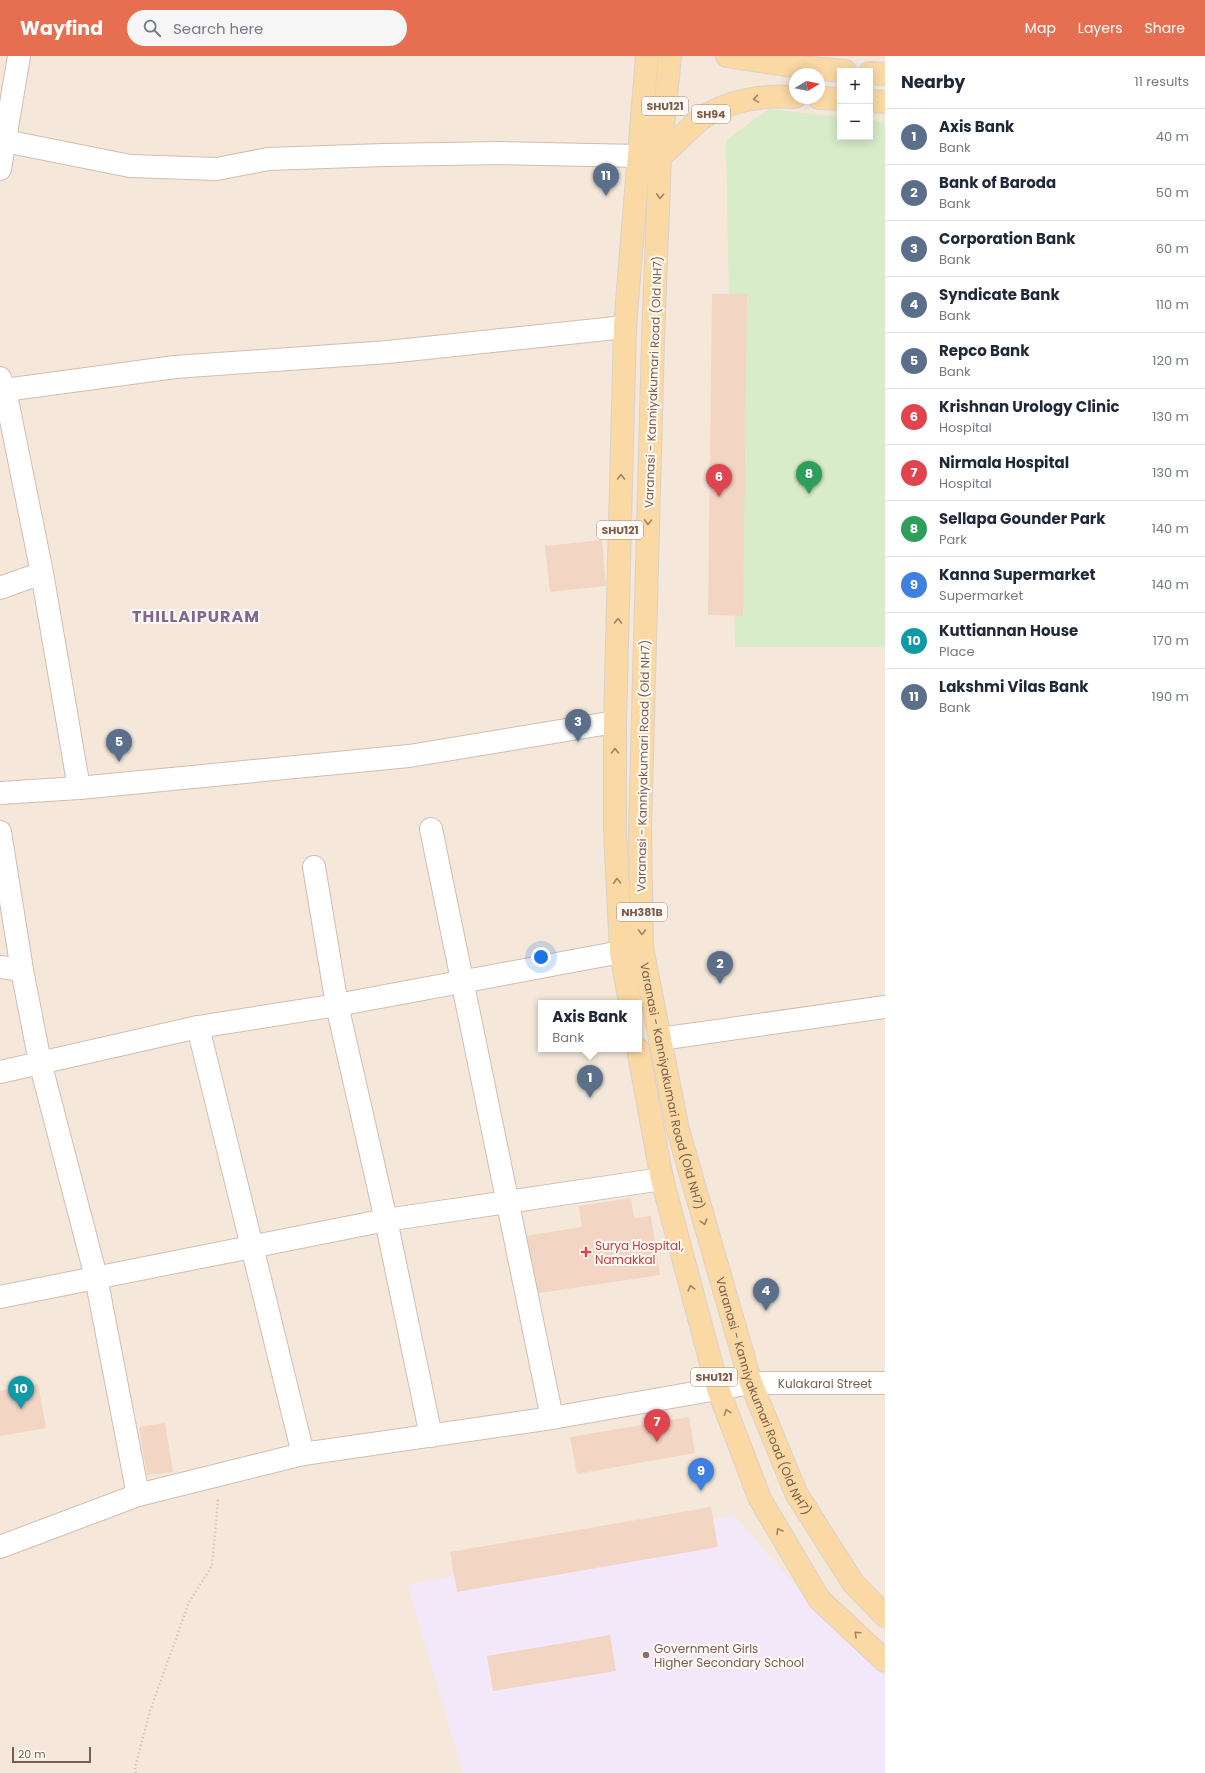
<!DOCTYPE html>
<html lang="en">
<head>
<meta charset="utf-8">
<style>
  body { margin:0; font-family:Poppins,sans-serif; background:#f6f6f7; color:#1f2937 }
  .controls { position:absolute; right:12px; top:12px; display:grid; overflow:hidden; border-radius:0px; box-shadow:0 2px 10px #0003 }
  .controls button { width:36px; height:36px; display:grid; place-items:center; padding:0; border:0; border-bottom:1px solid #e0e1e3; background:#fff; color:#1f2937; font:20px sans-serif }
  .compass { position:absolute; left:789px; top:12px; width:36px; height:36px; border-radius:50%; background:#fff; box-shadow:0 2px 10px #0003; rotate:80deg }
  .scale { position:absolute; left:12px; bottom:10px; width:79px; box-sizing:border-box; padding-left:4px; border:2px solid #7a5c4d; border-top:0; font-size:11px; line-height:14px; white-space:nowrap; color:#7a5c4d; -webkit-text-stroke:3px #fffaf3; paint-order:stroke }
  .you { position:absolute; left:541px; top:901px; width:14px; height:14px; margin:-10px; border:3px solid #fff; border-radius:50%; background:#1a73e8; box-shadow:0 0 0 6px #1a73e833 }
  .badge { display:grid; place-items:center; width:26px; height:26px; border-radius:50%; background:#e76f51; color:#fff; font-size:13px; font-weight:700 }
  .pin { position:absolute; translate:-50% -33px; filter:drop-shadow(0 1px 2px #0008) }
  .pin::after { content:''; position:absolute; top:21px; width:14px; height:12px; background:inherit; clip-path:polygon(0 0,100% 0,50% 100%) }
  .popup { position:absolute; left:538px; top:944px; width:104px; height:52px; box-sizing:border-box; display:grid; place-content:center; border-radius:0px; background:#fff; filter:drop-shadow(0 1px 3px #0005); font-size:13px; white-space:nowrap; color:#747a83 }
  .popup b { font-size:15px; color:#1f2937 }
  .popup::after { content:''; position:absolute; left:50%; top:100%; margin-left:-8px; border:8px solid transparent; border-top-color:#fff }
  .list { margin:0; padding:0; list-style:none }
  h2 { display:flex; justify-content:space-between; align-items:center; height:52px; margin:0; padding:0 16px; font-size:17px }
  h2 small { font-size:13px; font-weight:400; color:#747a83 }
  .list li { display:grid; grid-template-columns:26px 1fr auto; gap:12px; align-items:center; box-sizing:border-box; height:56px; padding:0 16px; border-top:1px solid #e0e1e3 }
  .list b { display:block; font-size:15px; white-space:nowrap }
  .list p { margin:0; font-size:13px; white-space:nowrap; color:#747a83 }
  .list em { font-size:13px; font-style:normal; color:#747a83 }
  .icon { flex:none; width:22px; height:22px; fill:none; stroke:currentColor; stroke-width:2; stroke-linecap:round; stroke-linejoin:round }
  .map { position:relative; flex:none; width:885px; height:1717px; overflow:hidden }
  header { display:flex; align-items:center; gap:24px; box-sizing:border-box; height:56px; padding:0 20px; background:#e76f51; color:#fff }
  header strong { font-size:19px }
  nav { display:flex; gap:22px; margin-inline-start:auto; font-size:14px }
  .search { width:280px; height:36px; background:#f6f6f7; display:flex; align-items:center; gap:10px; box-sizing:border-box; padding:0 14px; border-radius:22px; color:#747a83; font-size:15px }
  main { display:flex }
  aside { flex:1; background:#fff }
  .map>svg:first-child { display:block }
  .residential { fill:#f5e8da; fill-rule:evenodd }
  .education { fill:#f3e8fa }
  .green { fill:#d8ecc9 }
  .building { fill:#f3d5c3 }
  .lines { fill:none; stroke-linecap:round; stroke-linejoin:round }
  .minor-casing { stroke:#d1beb0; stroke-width:24 }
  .major-casing { stroke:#dad1cd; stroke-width:24 }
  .path { stroke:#d9b8a5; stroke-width:2.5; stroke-dasharray:1 3; stroke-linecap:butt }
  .minor { stroke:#fff; stroke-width:22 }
  .major { stroke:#fbd9a5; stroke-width:22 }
  .oneway { stroke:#a18267 }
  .health-dot { fill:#e0444e; stroke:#fffaf3; stroke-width:1.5 }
  .education-dot { fill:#8d6e63; stroke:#fffaf3; stroke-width:1.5 }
  .labels { text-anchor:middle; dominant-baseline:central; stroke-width:4; stroke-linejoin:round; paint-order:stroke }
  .shield { fill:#fffaf3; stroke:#a28b7f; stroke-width:1 }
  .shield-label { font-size:11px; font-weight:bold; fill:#7a5c4d }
  .street-label { font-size:12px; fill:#7a5c4d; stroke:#fffaf3 }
  .health-label { font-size:12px; fill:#be3a42; stroke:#fffaf3; text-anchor:start }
  .education-label { font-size:12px; fill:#785e54; stroke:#fffaf3; text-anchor:start }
  .district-label { font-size:16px; font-weight:bold; letter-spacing:1px; fill:#846695; stroke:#fffaf3 }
</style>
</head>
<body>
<header>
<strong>Wayfind</strong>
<div class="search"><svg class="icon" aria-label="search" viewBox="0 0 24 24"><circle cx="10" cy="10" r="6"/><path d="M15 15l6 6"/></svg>Search here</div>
<nav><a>Map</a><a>Layers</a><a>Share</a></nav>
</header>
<main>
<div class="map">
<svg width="885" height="1717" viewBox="0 0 885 1717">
  <rect width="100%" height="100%" fill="#fdf6ec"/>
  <path class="residential" d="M0 0H885V1717H0ZM840 15H870V81H840ZM795 18H819V42H795ZM541 947H639V993H541Z"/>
  <path class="education" d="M734 1459 841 1582 885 1617V1717H463L408 1529Z"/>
  <path class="green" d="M769 53 840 61V81H870V64L885 66V591H735L726 84Z"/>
  <g class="building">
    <path d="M712 238H747L743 560 708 559Z"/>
    <path d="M602 484 606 530 550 536 545 490Z"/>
    <path d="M631 1142 634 1162 651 1160 660 1219 533 1238 524 1180 582 1171 579 1150Z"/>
    <path d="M38 1328 46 1372 0 1380V1335Z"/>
    <path d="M689 1361 695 1397 577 1418 570 1381Z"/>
    <path d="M165 1367 173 1416 147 1419 139 1371Z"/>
    <path d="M711 1451 718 1491 457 1536 450 1496Z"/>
    <path d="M610 1579 616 1615 493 1635 487 1600Z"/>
  </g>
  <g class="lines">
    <g class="minor-casing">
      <g id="minor">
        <path d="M5 85 130 110 217 113 268 103 384 99 502 97 639 100"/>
        <path d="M0 113 19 0"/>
        <path d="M0 322 5 334 42 517 0 532"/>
        <path d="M5 334 175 311 388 296 625 271"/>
        <path d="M42 517 79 732 409 700 615 666"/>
        <path d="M0 737 79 732"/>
        <path d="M431 773 552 1362"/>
        <path d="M0 776 22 914 40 1006 96 1221 138 1439"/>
        <path d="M314 811 337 949 386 1164 431 1380"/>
        <path d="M0 911 22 914"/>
        <path d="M198 971 303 1398"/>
        <path d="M660 983 885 951"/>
        <path d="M0 1016 198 971 337 949 621 896"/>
        <path d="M0 1241 386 1164 662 1123"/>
        <path id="s1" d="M0 1491 138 1439 303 1398 552 1362 751 1327H885"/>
      </g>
    </g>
    <g class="major-casing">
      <g id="major">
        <path id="s2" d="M670 0 660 101 653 283 640 774 642 892 678 1074 751 1327 796 1437 853 1527 885 1560"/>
        <path d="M727 0 800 11 845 15"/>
        <path d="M870 17 885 18"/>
        <path d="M819 42 840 43"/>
        <path d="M870 45 885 46"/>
        <path d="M654 101H660C674 89 687 74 701 63 727 44 763 39 795 41"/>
        <path d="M630 947 621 896 615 775V666L625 271 647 0"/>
        <path d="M638 993 662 1123 718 1333 760 1443 819 1543 885 1605"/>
      </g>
    </g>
    <path class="path" d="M136 1717 135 1712 150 1655 189 1546 212 1510 218 1443"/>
    <use href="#minor" class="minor"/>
    <use href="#major" class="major"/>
  </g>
  <defs><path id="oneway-chevron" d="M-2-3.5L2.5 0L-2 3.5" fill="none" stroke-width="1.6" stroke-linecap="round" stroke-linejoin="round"/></defs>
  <g class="oneway">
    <use href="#oneway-chevron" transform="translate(756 43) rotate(171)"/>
    <use href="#oneway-chevron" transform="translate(660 140) rotate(93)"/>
    <use href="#oneway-chevron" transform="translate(621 421) rotate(-89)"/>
    <use href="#oneway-chevron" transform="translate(648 466) rotate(91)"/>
    <use href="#oneway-chevron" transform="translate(618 565) rotate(-89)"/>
    <use href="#oneway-chevron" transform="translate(615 695) rotate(-90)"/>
    <use href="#oneway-chevron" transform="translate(617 825) rotate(-93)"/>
    <use href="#oneway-chevron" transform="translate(642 876) rotate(89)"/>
    <use href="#oneway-chevron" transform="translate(704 1166) rotate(74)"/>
    <use href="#oneway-chevron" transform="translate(691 1232) rotate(-105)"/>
    <use href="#oneway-chevron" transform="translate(727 1356) rotate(-111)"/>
    <use href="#oneway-chevron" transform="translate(779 1475) rotate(-121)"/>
    <use href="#oneway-chevron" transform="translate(857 1578) rotate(-137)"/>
  </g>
  <path class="health-dot" d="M584 1190h4v4h4v4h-4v4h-4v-4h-4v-4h4z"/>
  <circle class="education-dot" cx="646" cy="1599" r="4"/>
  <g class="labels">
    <g class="shield">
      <rect x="642" y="41" width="46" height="18" rx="3"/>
      <rect x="692" y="49" width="38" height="18" rx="3"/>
      <rect x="597" y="465" width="46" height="18" rx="3"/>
      <rect x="617" y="847" width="50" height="18" rx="3"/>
      <rect x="691" y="1312" width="46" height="18" rx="3"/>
    </g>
    <g class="shield-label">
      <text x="665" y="50">SHU121</text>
      <text x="711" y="58">SH94</text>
      <text x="620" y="474">SHU121</text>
      <text x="642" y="856">NH381B</text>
      <text x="714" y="1321">SHU121</text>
    </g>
    <g class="street-label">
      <text transform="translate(653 326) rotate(-88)">Varanasi - Kanniyakumari Road (Old NH7)</text>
      <text transform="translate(643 710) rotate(-89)">Varanasi - Kanniyakumari Road (Old NH7)</text>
      <text stroke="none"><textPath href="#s2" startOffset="1034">Varanasi - Kanniyakumari Road (Old NH7)</textPath></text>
      <text stroke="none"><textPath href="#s1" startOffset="845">Kulakarai Street</textPath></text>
      <text stroke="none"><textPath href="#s2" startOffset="1358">Varanasi - Kanniyakumari Road (Old NH7)</textPath></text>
    </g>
    <g class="health-label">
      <text x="595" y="1189">Surya Hospital,<tspan x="595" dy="14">Namakkal</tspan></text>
    </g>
    <g class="education-label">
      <text x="654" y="1592">Government Girls<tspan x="654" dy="14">Higher Secondary School</tspan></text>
    </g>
    <g class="district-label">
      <text x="196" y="560">THILLAIPURAM</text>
    </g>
  </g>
</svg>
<div class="controls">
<button>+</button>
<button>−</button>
</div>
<svg class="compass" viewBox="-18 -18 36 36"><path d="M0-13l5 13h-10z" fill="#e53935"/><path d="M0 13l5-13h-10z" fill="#747a83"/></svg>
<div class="scale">20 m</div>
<div class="you"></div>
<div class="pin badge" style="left:590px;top:1042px;background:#5c6f8a">1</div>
<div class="popup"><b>Axis Bank</b>Bank</div>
<div class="pin badge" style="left:720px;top:928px;background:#5c6f8a">2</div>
<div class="pin badge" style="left:578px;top:686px;background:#5c6f8a">3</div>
<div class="pin badge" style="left:766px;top:1255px;background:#5c6f8a">4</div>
<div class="pin badge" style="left:119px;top:706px;background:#5c6f8a">5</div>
<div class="pin badge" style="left:719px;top:441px;background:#e0444e">6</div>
<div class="pin badge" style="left:657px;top:1386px;background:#e0444e">7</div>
<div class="pin badge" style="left:809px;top:438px;background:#2e9e5b">8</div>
<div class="pin badge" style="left:701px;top:1435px;background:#3f7fe0">9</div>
<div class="pin badge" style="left:21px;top:1353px;background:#0f9aa8">10</div>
<div class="pin badge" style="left:606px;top:140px;background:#5c6f8a">11</div>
</div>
<aside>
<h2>Nearby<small>11 results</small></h2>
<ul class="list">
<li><span class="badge" style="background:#5c6f8a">1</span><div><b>Axis Bank</b><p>Bank</p></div><em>40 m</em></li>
<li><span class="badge" style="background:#5c6f8a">2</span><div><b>Bank of Baroda</b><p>Bank</p></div><em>50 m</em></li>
<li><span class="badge" style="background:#5c6f8a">3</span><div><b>Corporation Bank</b><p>Bank</p></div><em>60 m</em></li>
<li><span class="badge" style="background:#5c6f8a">4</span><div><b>Syndicate Bank</b><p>Bank</p></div><em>110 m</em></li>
<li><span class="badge" style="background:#5c6f8a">5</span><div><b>Repco Bank</b><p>Bank</p></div><em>120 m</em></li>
<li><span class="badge" style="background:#e0444e">6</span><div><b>Krishnan Urology Clinic</b><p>Hospital</p></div><em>130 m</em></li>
<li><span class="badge" style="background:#e0444e">7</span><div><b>Nirmala Hospital</b><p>Hospital</p></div><em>130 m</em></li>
<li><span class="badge" style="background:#2e9e5b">8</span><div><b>Sellapa Gounder Park</b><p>Park</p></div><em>140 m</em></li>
<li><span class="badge" style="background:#3f7fe0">9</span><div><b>Kanna Supermarket</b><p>Supermarket</p></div><em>140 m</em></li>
<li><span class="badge" style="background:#0f9aa8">10</span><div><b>Kuttiannan House</b><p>Place</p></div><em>170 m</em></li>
<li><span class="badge" style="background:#5c6f8a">11</span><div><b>Lakshmi Vilas Bank</b><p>Bank</p></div><em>190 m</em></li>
</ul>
</aside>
</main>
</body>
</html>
